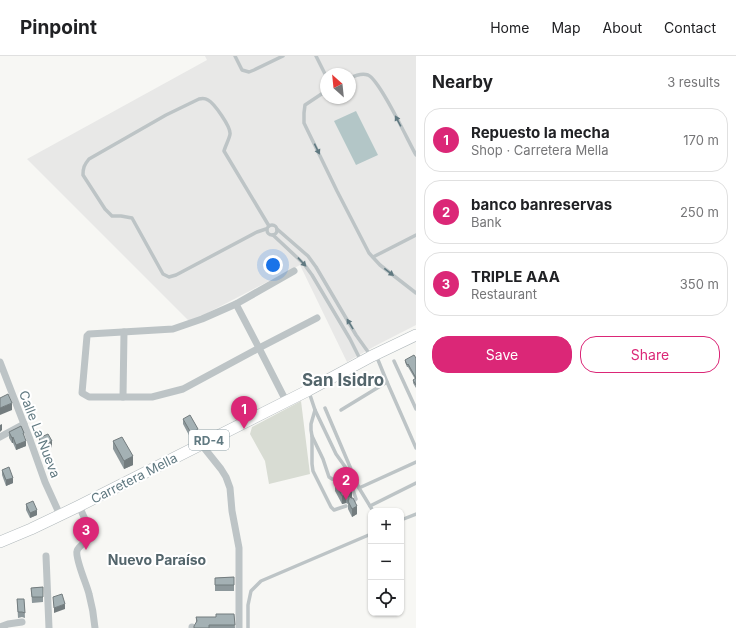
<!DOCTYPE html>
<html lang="en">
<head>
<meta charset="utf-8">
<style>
  body { margin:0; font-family:Inter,sans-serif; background:#f2f2f2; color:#202124 }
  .controls { position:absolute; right:12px; bottom:12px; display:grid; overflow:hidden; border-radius:8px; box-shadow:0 1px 3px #0004 }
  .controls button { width:36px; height:36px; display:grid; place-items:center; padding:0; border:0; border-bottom:1px solid #e0e0e0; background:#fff; color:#202124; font:20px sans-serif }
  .compass { position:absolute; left:320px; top:12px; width:36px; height:36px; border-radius:50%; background:#fff; box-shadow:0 1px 3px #0004; rotate:333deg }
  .you { position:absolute; left:273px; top:209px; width:14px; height:14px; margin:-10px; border:3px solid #fff; border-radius:50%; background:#1a73e8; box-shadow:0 0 0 6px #1a73e833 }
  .badge { display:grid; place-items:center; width:26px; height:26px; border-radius:50%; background:#db2777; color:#fff; font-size:13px; font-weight:700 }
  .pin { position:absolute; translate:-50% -33px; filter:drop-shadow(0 1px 2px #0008) }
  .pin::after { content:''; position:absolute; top:21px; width:14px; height:12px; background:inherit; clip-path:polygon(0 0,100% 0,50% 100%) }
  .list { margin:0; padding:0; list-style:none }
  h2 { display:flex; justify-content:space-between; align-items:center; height:52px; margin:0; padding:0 16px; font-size:17px }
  h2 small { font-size:13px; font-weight:400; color:#757577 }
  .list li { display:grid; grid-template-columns:26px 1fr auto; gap:12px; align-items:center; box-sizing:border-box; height:64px; margin:0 8px 8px; padding:0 8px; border:1px solid #e0e0e0; border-radius:16px }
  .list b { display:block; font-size:15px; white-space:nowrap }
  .list p { margin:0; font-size:13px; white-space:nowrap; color:#757577 }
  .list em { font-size:13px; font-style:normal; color:#757577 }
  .actions { display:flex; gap:8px; padding:12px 16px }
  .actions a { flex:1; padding:9px 0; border:1px solid #db2777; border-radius:16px; text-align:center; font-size:14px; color:#db2777 }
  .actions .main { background:#db2777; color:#fff }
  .icon { flex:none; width:22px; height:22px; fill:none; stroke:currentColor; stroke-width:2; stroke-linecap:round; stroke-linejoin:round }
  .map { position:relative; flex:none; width:416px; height:572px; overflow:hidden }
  header { display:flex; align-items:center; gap:24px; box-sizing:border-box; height:56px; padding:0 20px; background:#fff; border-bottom:1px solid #e0e0e0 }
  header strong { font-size:19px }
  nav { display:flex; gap:22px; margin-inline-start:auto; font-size:14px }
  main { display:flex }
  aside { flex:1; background:#fff }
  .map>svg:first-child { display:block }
  .built { fill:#e8e8e7; fill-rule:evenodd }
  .green { fill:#d8dcd3 }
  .water { fill:#b3c6c7 }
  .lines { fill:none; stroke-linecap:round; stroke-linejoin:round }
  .primary-casing { stroke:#b0b8bb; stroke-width:12 }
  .lane { stroke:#bdc4c6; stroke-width:3.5 }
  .street { stroke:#bdc4c6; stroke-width:7 }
  .primary { stroke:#fff; stroke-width:11 }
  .wall { fill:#8d989b }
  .shaded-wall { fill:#737c7e }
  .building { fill:#a4b1b4; stroke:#737c7e }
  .oneway { fill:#607981 }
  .labels { text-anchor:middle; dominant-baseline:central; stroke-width:4; stroke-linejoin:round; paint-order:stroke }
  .shield { fill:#fff; stroke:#90a1a7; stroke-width:1 }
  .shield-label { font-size:12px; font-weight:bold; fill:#607981 }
  .street-label { font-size:13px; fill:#607981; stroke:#fff }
  .neighbourhood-label { font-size:14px; font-weight:bold; fill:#53656b; stroke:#fff }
  .district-label { font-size:17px; font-weight:bold; fill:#53656b; stroke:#fff }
</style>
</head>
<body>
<header>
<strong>Pinpoint</strong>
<nav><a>Home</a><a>Map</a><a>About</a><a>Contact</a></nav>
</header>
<main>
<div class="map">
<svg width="416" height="572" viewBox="0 0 416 572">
  <rect width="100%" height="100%" fill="#f7f7f4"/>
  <path class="built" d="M205 0H416V269L375 290 347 306 300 209 190 266 27 103 207 4ZM326 18H350V42H326Z"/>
  <path class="green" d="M301 345 310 418 269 428 265 405 250 378 252 371Z"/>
  <path class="water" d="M356 55 378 99 356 109 334 65Z"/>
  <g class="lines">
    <g class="primary-casing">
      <path id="primary" d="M0 486 31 473 79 450 309 334 372 300 416 279"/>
    </g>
    <g class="lane">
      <path d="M235 0 242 14 249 16 254 14 283 0"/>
      <path d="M316 0 326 20"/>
      <path d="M350 22C356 19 362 17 368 19 380 24 408 85 416 99"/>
      <path d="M326 35 305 49 304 57V67L337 135 369 197 380 209 416 237"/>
      <circle cx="272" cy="174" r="5"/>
      <path d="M266 173 257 176 176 219 169 221 163 218 132 162 121 160H112L105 153 83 119C83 112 84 109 89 103L166 59 199 43C203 42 205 42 208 44 214 47 231 71 230 78 230 81 225 91 224 95L269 170"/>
      <path d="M277 173 308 200 316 211 356 279 371 300"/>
      <path d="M273 179 304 208 312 219 350 283 361 305"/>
      <path d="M373 201 416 179"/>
      <path d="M376 299 387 326 416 392"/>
      <path d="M394 305 416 353"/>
      <path d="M309 336 315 354 336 398 346 412 356 443 352 447"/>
      <path d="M325 352 359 432 373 455"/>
      <path d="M315 354 311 368V374L312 380 323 403 329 421 332 423 337 424 349 418"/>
      <path d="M341 354 387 326"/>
      <path d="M312 380V408L313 415 331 451 334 454 346 450"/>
      <path d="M359 432 416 406"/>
      <path d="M370 450 416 427"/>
      <path d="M401 464 416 458"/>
      <path d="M248 572V549L251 535 261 525 371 478"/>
    </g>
    <g class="street">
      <path d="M294 215 236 248 202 263 173 273 89 278 87 280 82 337 89 341H152L183 333 259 292 317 262"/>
      <path d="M236 248 259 292 286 345"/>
      <path d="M0 306 29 381 45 426 60 459"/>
      <path d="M123 341 124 276"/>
      <path d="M0 381 24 368"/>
      <path d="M201 388 221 413 226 421 230 432 232 455 239 492V572"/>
      <path d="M79 450 89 472 90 482C86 486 78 490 77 495 75 503 87 529 89 538 92 549 94 560 95 572"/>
      <path d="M46 500 49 572"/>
      <path d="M0 571 8 568 22 566"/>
      <path d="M192 572V571"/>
    </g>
    <use href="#primary" class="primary"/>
  </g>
  <g class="wall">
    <path d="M416 302V332L413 327V324L415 323 408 311H407L405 306V304Z"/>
    <path d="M183 363 198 379 191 383 183 368Z"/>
    <path d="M9 376 24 380 26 390 16 394 13 387H12L9 382Z"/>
    <path d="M39 382 52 391 42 395 39 387Z"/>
    <path d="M113 385 133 409 124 413 113 393Z"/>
    <path d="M2 414 13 427 6 430 2 419Z"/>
    <path d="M335 426 352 442 357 458 352 461 348 453V448L346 447 342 448 335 435Z"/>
    <path d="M26 448 37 459 30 462 26 454Z"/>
    <path d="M234 521V535H215V522Z"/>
    <path d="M43 531V546L32 547 31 532Z"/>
    <path d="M17 543H24L25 562 22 561 18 562Z"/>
    <path d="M234 558 235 572H194L196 568V561H216Z"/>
  </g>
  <g class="shaded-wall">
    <path d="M12 347V354L0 359V352Z"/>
    <path d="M2 368V374L0 376V369Z"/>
    <path d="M198 373V379L191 383V377Z"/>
    <path d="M13 381V387H12V382Z"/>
    <path d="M26 385V390L16 394V389Z"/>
    <path d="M52 385V391L42 395V390Z"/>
    <path d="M133 400V409L124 413V405Z"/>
    <path d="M13 422V427L6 430V424Z"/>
    <path d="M352 434V442L349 446V438Z"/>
    <path d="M346 439V447L342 448V440Z"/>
    <path d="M357 450V458L352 461V453Z"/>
    <path d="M37 454V459L30 462V457Z"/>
    <path d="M65 548V553L54 557V552Z"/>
  </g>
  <g class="building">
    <path d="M414 299 416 302V329L413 324 416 322 408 308 407 309 405 304Z"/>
    <path d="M8 338 12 347 0 352V342Z"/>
    <path d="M190 359 198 373 191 377 183 363Z"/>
    <path d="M21 370 24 377H23L26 385 16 389 13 381 12 382 9 376Z"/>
    <path d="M48 378 52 385 42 390 39 382Z"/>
    <path d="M122 381 133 400 124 405 113 385Z"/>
    <path d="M9 411 13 422 6 424 2 414Z"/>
    <path d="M347 421 352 434 349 438V440L351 442H353L357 450 352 453 348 445 349 443V441L346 439 342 440 335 426Z"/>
    <path d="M33 445 37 454 30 457 26 448Z"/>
    <path d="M234 521V529H215V522Z"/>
    <path d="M43 531V541H32L31 532Z"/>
    <path d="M62 538 65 548 54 552 53 541Z"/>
    <path d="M17 543H24L25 557 22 556H18Z"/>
    <path d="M216 558H234L235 569H209V572H194V570L197 565 196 561H216Z"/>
  </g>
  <defs><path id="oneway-solid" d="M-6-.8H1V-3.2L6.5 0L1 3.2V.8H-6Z"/></defs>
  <g class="oneway">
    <use href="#oneway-solid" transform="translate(398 65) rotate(-118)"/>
    <use href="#oneway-solid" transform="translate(317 93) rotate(64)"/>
    <use href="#oneway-solid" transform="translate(302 206) rotate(47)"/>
    <use href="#oneway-solid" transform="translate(389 216) rotate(38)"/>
    <use href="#oneway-solid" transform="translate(350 268) rotate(-121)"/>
  </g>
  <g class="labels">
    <rect class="shield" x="189" y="374" width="40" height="20" rx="3"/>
    <g class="shield-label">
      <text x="209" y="384">RD-4</text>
    </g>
    <g class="street-label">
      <text transform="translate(40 378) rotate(69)">Calle La Nueva</text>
      <text transform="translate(134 422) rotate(-27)">Carretera Mella</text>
    </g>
    <g class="neighbourhood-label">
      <text x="157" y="503">Nuevo Paraíso</text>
    </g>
    <g class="district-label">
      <text x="343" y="324">San Isidro</text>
    </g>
  </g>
</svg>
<div class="controls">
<button>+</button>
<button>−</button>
<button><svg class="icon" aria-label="locate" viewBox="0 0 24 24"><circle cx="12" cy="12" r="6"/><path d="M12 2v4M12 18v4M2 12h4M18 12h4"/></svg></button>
</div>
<svg class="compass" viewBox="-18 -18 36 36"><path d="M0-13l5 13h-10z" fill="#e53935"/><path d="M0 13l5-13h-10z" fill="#757577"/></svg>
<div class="you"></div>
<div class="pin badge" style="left:244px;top:373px">1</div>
<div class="pin badge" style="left:346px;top:444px">2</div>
<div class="pin badge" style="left:86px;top:494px">3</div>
</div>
<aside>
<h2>Nearby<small>3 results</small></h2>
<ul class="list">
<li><span class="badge">1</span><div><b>Repuesto la mecha</b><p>Shop · Carretera Mella</p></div><em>170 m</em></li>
<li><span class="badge">2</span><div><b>banco banreservas</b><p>Bank</p></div><em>250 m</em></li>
<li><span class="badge">3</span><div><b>TRIPLE AAA</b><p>Restaurant</p></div><em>350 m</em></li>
</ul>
<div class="actions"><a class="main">Save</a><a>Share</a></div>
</aside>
</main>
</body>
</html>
